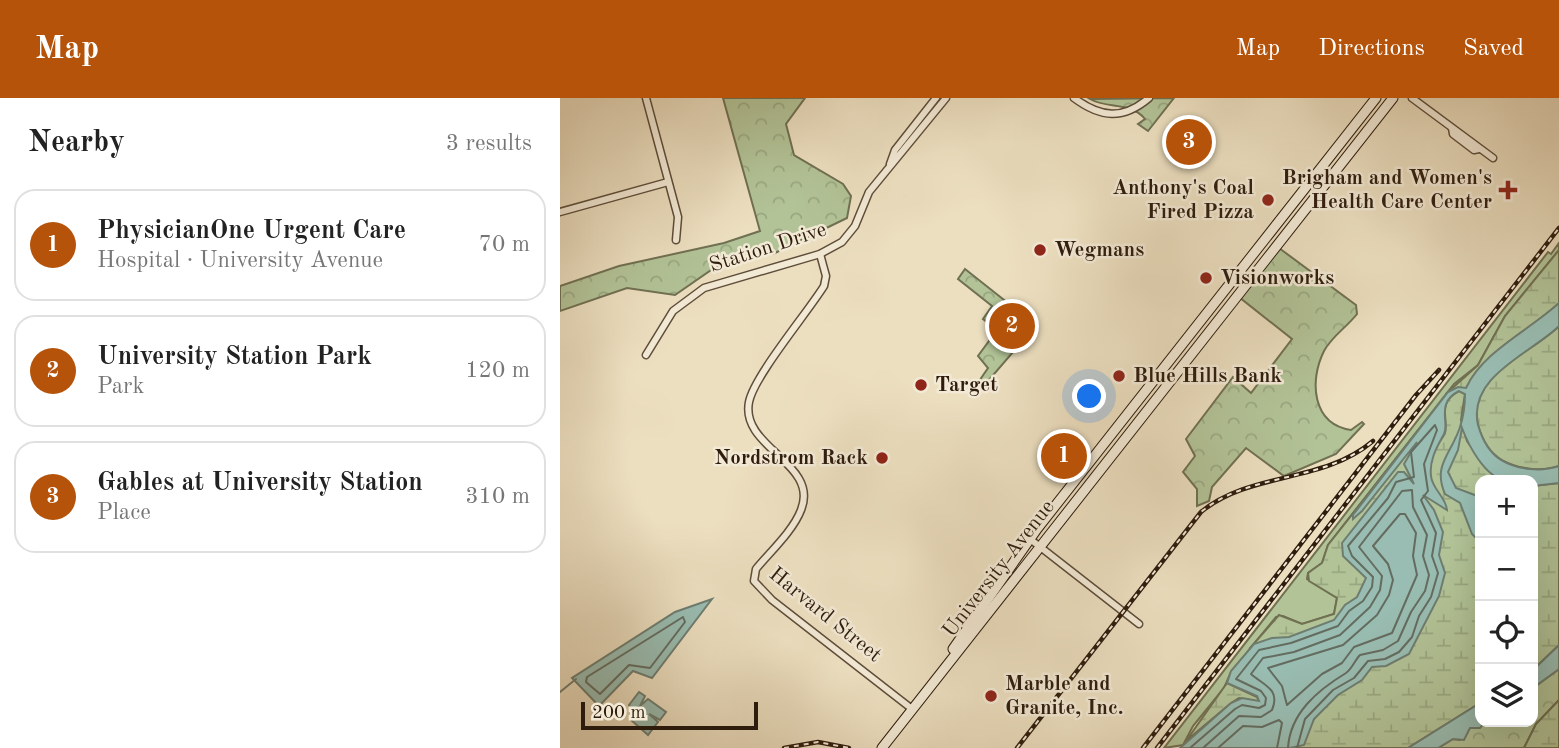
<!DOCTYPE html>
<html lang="en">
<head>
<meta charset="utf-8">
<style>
  body { margin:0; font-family:"Old Standard TT",serif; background:#f2f2f2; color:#222 }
  .controls { position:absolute; right:21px; bottom:21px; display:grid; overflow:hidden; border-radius:14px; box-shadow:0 7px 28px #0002 }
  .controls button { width:63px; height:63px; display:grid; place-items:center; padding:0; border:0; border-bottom:2px solid #e0e0e0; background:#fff; color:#222; font:35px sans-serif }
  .scale { position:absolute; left:21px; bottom:18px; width:177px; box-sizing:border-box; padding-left:7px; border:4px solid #2e1c0d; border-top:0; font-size:19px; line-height:24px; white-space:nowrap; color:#2e1c0d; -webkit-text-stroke:5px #f3ead6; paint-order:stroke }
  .you { position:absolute; left:530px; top:299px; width:24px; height:24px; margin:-18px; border:5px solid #fff; border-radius:50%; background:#1a73e8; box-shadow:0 0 0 10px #1a73e833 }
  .badge { display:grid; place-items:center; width:46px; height:46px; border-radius:50%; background:#b45309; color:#fff; font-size:23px; font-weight:700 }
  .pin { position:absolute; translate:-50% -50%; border:4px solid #fff; box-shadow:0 2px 7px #0006 }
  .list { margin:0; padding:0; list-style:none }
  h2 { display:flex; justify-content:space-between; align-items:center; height:91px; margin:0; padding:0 28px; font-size:30px }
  h2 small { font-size:23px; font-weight:400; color:#767676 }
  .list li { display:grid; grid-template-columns:46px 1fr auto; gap:21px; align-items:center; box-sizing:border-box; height:112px; margin:0 14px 14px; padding:0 14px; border:2px solid #e0e0e0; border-radius:21px }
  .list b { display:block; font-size:26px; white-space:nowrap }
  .list p { margin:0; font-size:23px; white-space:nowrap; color:#767676 }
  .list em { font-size:23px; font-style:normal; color:#767676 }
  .icon { flex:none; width:38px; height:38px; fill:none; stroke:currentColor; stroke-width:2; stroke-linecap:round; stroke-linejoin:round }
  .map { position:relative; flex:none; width:999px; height:650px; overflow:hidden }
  header { display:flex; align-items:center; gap:42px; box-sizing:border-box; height:98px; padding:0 35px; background:#b45309; color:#fff }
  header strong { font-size:33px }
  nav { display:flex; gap:38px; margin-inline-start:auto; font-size:24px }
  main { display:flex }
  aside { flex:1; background:#fff }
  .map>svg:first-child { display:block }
  .grass { fill:#b2c397; stroke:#707052; stroke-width:2 }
  .forest { fill:url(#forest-crowns); stroke:#707052; stroke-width:2 }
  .wetland { fill:url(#wetland-marsh); stroke:#707052; stroke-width:2 }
  .water { fill:#99bdb2; stroke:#6e7d70; stroke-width:2 }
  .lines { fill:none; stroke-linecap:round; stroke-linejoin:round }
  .shore { stroke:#646c60; stroke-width:2 }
  .stream { stroke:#6e7d70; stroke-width:2 }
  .street-casing { stroke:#5e4d3a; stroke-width:9 }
  .secondary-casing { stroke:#2e1c0d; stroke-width:11 }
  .street { stroke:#f3ead6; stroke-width:6 }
  .secondary { stroke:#f3ead6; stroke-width:9 }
  .rail-casing { stroke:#2e1c0d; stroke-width:4.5 }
  .rail { stroke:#f3ead6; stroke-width:2; stroke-dasharray:5; stroke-linecap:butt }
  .poi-dot { fill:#8f2418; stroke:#f3ead6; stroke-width:2.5 }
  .labels { text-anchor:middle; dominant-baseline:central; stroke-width:5; stroke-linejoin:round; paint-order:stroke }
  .poi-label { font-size:21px; font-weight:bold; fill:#2e1c0d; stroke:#f3ead6; text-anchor:start }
  .street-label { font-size:21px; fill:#2e1c0d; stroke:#f3ead6 }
</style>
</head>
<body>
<header>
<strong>Map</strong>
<nav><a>Map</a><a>Directions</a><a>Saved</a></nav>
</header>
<main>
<aside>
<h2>Nearby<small>3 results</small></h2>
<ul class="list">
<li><span class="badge">1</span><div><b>PhysicianOne Urgent Care</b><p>Hospital · University Avenue</p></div><em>70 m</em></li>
<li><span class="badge">2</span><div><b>University Station Park</b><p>Park</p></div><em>120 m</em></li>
<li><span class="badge">3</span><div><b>Gables at University Station</b><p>Place</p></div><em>310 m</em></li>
</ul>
</aside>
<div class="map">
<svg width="999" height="650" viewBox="0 0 999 650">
  <defs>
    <pattern id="forest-crowns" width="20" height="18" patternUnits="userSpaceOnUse" patternTransform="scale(1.75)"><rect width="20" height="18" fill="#b2c397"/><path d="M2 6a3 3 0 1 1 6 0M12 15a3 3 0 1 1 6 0" fill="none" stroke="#99a781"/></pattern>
    <pattern id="wetland-marsh" width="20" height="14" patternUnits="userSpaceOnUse" patternTransform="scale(1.75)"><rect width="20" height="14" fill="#b2c397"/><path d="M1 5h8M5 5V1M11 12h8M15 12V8" fill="none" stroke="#99a781"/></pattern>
  </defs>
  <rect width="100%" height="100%" fill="#ecdfc0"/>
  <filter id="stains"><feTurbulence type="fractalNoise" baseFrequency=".00286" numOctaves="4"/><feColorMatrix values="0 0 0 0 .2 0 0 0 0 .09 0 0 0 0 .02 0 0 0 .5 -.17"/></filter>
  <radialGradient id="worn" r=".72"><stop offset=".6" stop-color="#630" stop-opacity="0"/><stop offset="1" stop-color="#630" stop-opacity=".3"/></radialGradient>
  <path class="grass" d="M999 145V152L945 218 918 267 894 286 768 447 762 465 748 475 747 481 777 500 774 516 742 526 723 518 716 519 671 574 664 590 633 628 623 647 604 650 988 154 991 156Z"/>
  <g class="forest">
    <path d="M163 0H245L226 26 234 57 283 86 291 98 287 120 215 155 157 168 115 197 67 190 0 213V188L59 168 164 145 200 133Z"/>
    <path d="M614 0 588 33 578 26 585 21C572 4 547 11 530 1Z"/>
    <path d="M719 150 796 207 797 216C787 229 772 238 764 253 749 283 752 326 791 332L802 324 804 326 776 356 724 378 686 350 652 389 649 403 637 408V391L623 374 635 358 626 341 673 279 691 295 732 241 679 199Z"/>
    <path d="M405 171 472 224V232L422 290 417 286 428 270 418 258 437 232 423 221 432 208 398 181Z"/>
    <path d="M999 571V602L976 626 964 650H878L893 641 900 642 910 630 920 629 925 624H973V590Z"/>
  </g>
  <g class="wetland">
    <path d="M999 152V205C970 233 923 253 906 291L888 294 918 267 945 218Z"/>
    <path d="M999 228V368C982 374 958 371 942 362 928 354 922 341 918 327 906 278 973 254 999 228Z"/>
    <path d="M899 293 905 296 901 322 907 343 926 370 942 382H920V605L848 650H693L748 629 757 617 770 532 691 549 719 517 742 526 774 516 777 500 749 483 748 475 762 465 768 447 861 329 876 350C878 345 883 340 885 335 889 321 876 305 899 293Z"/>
    <path d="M999 385V547L973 572V388Z"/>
    <path d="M667 585 697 599 699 604 679 600 671 605 626 643Z"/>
    <path d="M999 602V650H964L976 626Z"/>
  </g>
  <g class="water">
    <path d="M999 205V228C972 255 907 278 918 327 922 341 928 354 941 362 957 372 982 374 999 368V385L973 388V382C964 382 953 384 944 382 924 378 908 346 902 330L898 352 888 374 896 390 920 399V444L912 436 900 405 885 396C872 367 892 355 900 329 903 320 905 307 905 296L899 293C875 305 890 325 884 336 877 349 869 362 871 378 872 391 886 399 887 412L863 397 874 412 883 434 879 457 885 475 879 498 849 556 826 568 812 569 802 582 778 597 754 621 744 647 730 650H620L671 605 682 600 699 603 697 598 667 585 671 573 694 546 712 540 729 539 774 522 785 507 797 499 806 480 783 458 782 445 838 374H844L854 386 844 366 857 344 802 413 793 421V417L888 294 898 289 906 290C923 253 970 232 999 205Z"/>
    <path d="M152 501 92 580 73 573 39 608 12 580 115 514Z"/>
    <path d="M999 547V571L973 590V572Z"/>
    <path d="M79 594 85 598 80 608 88 601 106 614 100 622 89 616 98 624 88 637 71 622 73 615 69 607Z"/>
    <path d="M920 605V624H925L920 630H910L904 642 893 641 878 650H848Z"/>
  </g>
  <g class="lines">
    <g class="shore">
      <path d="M840 416H845L856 435 853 458 857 477 832 535 794 549 782 565 762 576 727 607 722 588 708 570 783 547 817 517 829 497 833 482 828 466 813 448Z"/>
      <path d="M123 519 125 524 90 570 69 567 40 596 26 584 27 579Z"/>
      <path d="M630 650 675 611 682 607 699 610 705 607 706 600 701 593 676 581 699 552 731 545 778 528 789 513 803 503 812 489 813 479 792 458 788 448 828 400 836 384 854 379 851 354 875 327 877 332 864 366 868 393 861 402 876 435 872 458 878 475 871 499 859 518 852 539 839 554 825 561 808 563 794 580 773 592 745 621 737 650"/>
      <path d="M643 650 679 618 701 619 712 612C721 591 703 587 691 576L703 560 734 554 780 537 810 509 820 492 822 478 799 449 842 393 852 392 853 409 867 437 863 458 869 477 865 493 851 514 838 543 823 552 800 557C795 562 792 571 786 575 758 592 730 615 728 650"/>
      <path d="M658 650 683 628 702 629 719 622 722 625 717 650"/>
    </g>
    <path class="stream" d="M0 594 16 581"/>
    <g class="street-casing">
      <g id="street">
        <path d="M86 0 118 119 116 142"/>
        <path d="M514 0C541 20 563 22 589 0"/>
        <path d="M852 0 933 60"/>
        <path d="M892 30 893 36 914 52 919 51"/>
        <path d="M330 66 335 52 376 0"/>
        <path d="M0 114 108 84"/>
        <path d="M260 156 266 178 264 188C248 214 194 278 189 304 180 350 260 365 241 412 233 433 210 454 196 471L194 483 212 502 352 611"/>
        <path d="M86 257 113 213 144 190 260 156 282 144 295 128 309 94 386 0"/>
        <path d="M470 441 579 526"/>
      </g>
    </g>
    <g class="secondary-casing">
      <g id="secondary">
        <path d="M393 551 477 431 816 0"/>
        <path d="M322 650 833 0"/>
      </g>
    </g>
    <use href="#street" class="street"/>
    <use href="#secondary" class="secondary"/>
    <g class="rail-casing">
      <g id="rail">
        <path d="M224 650 258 644 289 650"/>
        <path d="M457 650 641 414C691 373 762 386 813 343"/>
        <path d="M583 650 856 297 879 272"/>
        <path d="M597 650 999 130"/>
      </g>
    </g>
    <use href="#rail" class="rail"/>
  </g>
  <g class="poi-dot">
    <path d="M944.5 81.5h7v7h7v7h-7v7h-7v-7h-7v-7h7z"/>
    <circle cx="708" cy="102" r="7"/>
    <circle cx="480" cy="152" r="7"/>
    <circle cx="646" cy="180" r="7"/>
    <circle cx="559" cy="278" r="7"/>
    <circle cx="361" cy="287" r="7"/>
    <circle cx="322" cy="360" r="7"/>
    <circle cx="431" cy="598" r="7"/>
  </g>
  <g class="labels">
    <g class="poi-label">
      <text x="932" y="80" text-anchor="end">Brigham and Women's<tspan x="932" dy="24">Health Care Center</tspan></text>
      <text x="694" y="90" text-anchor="end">Anthony's Coal<tspan x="694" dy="24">Fired Pizza</tspan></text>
      <text x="494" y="152">Wegmans</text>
      <text x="660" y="180">Visionworks</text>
      <text x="573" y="278">Blue Hills Bank</text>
      <text x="375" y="287">Target</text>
      <text x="308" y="360" text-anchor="end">Nordstrom Rack</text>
      <text x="445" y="586">Marble and<tspan x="445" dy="24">Granite, Inc.</tspan></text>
    </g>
    <g class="street-label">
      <text transform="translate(208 150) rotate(-18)">Station Drive</text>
      <text transform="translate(439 471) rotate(-52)">University Avenue</text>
      <text transform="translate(265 517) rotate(39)">Harvard Street</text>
    </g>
  </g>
  <rect width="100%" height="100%" filter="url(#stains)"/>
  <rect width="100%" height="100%" fill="url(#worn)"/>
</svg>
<div class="controls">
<button>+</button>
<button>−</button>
<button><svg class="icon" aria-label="locate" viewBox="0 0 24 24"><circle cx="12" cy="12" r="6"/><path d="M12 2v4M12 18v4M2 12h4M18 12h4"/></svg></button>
<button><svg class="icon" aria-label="layers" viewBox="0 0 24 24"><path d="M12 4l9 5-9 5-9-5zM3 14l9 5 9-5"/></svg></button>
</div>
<div class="scale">200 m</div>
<div class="you"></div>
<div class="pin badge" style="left:504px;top:358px">1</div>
<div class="pin badge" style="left:452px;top:228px">2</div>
<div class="pin badge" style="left:629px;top:44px">3</div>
</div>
</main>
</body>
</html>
